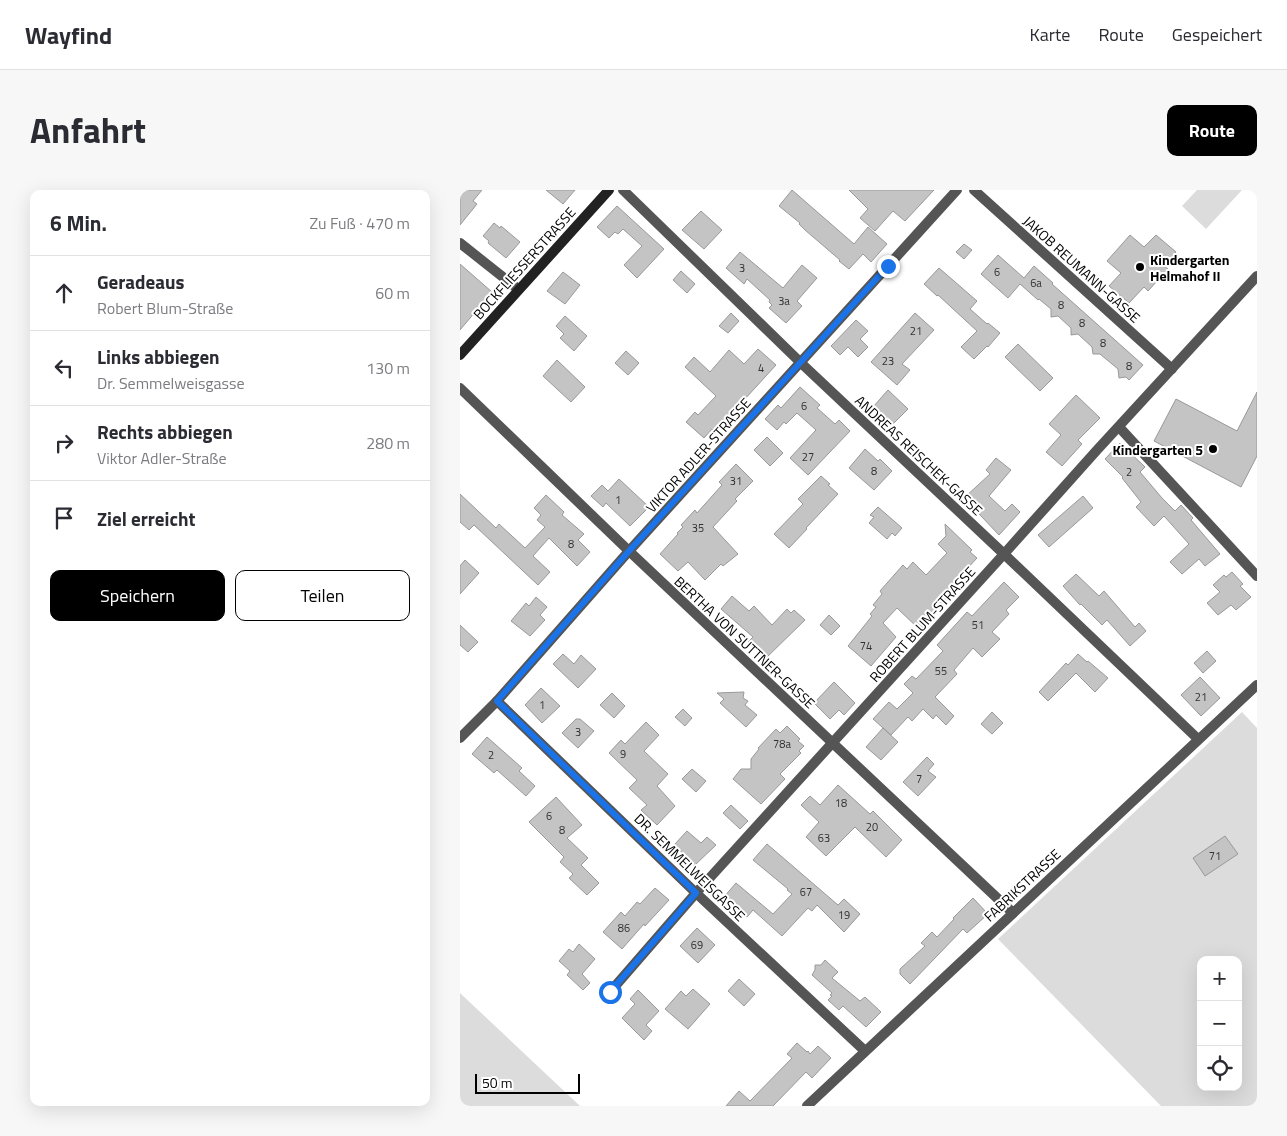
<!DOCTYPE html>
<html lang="de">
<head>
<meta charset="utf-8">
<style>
  body { margin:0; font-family:"Titillium Web",sans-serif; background:#f7f7f7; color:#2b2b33 }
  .controls { position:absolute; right:15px; bottom:15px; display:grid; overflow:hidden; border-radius:10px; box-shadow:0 5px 20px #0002 }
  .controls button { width:45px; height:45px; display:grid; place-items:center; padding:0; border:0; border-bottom:1px solid #e1e1e2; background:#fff; color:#2b2b33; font:25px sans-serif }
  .scale { position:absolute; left:15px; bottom:12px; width:105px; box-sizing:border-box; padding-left:5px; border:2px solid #000; border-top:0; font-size:14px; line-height:18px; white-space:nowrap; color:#000; -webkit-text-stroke:4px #fff; paint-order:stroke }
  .stop { position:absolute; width:15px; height:15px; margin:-11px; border:4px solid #1a73e8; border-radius:50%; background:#fff }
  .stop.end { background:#1a73e8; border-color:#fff; box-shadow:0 1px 5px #0008 }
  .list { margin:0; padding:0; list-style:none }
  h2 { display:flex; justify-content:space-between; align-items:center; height:65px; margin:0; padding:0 20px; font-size:21px }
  h2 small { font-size:16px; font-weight:400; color:#7c7c81 }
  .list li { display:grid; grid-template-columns:32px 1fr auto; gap:15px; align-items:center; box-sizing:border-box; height:75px; padding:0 20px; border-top:1px solid #e1e1e2 }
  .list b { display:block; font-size:19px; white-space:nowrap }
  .list p { margin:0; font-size:16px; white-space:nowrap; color:#7c7c81 }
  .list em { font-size:16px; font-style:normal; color:#7c7c81 }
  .actions { display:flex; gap:10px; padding:15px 20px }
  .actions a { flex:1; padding:11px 0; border:1px solid #000; border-radius:10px; text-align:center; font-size:18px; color:#000 }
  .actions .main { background:#000; color:#fff }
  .icon { flex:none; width:28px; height:28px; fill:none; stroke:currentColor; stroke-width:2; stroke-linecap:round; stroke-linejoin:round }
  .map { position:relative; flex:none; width:797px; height:916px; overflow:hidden; border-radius:10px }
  header { display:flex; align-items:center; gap:30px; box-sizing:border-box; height:70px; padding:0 25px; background:#fff; border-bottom:1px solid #e1e1e2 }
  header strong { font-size:24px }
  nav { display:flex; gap:28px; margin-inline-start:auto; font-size:18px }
  .intro { display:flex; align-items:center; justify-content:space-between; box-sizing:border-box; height:120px; padding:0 30px }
  h1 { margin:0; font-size:35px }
  .button { padding:12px 22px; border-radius:10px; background:#000; color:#fff; font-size:18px; font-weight:700 }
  main { display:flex; gap:30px; padding:0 30px }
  aside { flex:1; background:#fff; border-radius:10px; box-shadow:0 5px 20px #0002 }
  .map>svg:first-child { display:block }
  .green { fill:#dcdcdc; fill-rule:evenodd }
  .building { fill:#c4c4c4; stroke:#999 }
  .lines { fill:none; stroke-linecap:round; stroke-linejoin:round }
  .street { stroke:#555; stroke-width:10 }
  .secondary { stroke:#222; stroke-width:10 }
  .route { stroke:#1a73e8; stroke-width:6 }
  .poi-dot { fill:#000; stroke:#fff; stroke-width:2 }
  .labels { text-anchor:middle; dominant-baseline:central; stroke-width:4; stroke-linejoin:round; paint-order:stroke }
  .number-label { font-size:11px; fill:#313131 }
  .poi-label { font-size:14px; font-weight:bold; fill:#000; stroke:#fff; text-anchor:start }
  .street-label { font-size:14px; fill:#000; stroke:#fff }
</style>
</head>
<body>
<header>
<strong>Wayfind</strong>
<nav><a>Karte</a><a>Route</a><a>Gespeichert</a></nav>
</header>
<div class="intro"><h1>Anfahrt</h1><a class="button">Route</a></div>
<main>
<aside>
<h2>6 Min.<small>Zu Fuß · 470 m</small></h2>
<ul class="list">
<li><svg class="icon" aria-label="ahead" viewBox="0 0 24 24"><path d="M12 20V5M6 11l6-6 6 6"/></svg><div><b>Geradeaus</b><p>Robert Blum-Straße</p></div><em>60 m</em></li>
<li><svg class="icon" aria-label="left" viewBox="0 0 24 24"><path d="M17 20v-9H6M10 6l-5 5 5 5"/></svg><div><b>Links abbiegen</b><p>Dr. Semmelweisgasse</p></div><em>130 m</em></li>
<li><svg class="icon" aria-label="right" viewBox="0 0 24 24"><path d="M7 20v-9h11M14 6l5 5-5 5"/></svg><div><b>Rechts abbiegen</b><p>Viktor Adler-Straße</p></div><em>280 m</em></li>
<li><svg class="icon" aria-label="arrive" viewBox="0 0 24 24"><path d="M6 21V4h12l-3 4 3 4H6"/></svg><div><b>Ziel erreicht</b></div></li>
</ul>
<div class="actions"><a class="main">Speichern</a><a>Teilen</a></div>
</aside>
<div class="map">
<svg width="797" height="916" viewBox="0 0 797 916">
  <rect width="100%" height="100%" fill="#fff"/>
  <g class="green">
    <path d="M737 0H782L746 39 722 16Z"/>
    <path d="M782 522 797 538V916H701L538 749ZM741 770H778V897H741Z"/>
    <path d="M0 803 120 916H0Z"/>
  </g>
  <g class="building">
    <path d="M0 0H22L13 11 17 14 0 35Z"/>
    <path d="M86 0H115L103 14Z"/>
    <path d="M332 0 394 54 408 37 427 54 411 72 403 64 389 79 379 71 380 70 345 40 339 34 340 33 319 16Z"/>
    <path d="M389 0H474L445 31 433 21 415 41 400 28 408 19Z"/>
    <path d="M157 16 204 59 177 88 164 75 182 56 163 39 158 44 155 42 149 48 137 37Z"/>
    <path d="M241 21 262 40 244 59 222 40Z"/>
    <path d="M34 33 40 38 41 36 60 52 46 68 28 53 29 51 23 46Z"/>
    <path d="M670 45 684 57 696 45 716 62 704 76 708 79 688 101 684 97 669 113 649 96 661 83 647 71Z"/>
    <path d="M504 54 512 60 504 69 496 62Z"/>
    <path d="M280 62 323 98 342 75 357 88 337 111 342 116 326 133 309 118 312 115 309 112 310 110 287 89 284 94 266 78Z"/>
    <path d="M538 65 564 88 574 76 593 93 592 94 683 175 669 190 666 187 659 188 658 179 640 164H633L632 157 618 144 611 145V138L598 126 591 127V119L579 109 578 110 560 94 548 108 521 84Z"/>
    <path d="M0 74 32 102 0 140Z"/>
    <path d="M479 78 517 111 510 119 527 134 528 133 540 143 528 157 527 156 514 169 501 157 517 141 478 105 477 106 464 94Z"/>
    <path d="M221 81 235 94 227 103 213 90Z"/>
    <path d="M103 82 120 95 105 114 87 101Z"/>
    <path d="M271 123 279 131 268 143 259 136Z"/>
    <path d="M455 123 474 140 442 174 450 180 437 195 411 172Z"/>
    <path d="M105 126 127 146 114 161 100 148 104 144 96 136Z"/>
    <path d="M396 130 408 141 400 149 408 157 398 167 388 157 380 165 371 156Z"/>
    <path d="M558 154 593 188 580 201 545 167Z"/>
    <path d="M298 159 316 175 263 233 254 241 252 239 244 248 226 232 235 222 238 225 256 206 225 177 234 167 250 182 269 160 284 174Z"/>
    <path d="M166 161 179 173 168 185 155 173Z"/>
    <path d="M97 170 125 197 111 212 83 186Z"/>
    <path d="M340 197 360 215 357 218 375 234 379 230 390 241 348 285 330 268 356 240 337 223 326 234 324 232 317 240 305 229 318 215 321 218Z"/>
    <path d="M428 200 448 219 432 235 413 217Z"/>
    <path d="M797 202V266L781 297 694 251 716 209 777 241Z"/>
    <path d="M616 205 640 228 618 250 622 254 602 276 586 262 601 245 589 234Z"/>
    <path d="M307 247 323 263 310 276 294 260Z"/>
    <path d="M660 253 685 277 680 282 702 308 715 321 721 315 733 328 731 330 760 364 745 376 739 369 722 384 710 372 729 354 704 326 694 336 676 317 681 312 662 288 663 287 645 269Z"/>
    <path d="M405 259 418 271 420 269 432 281 414 300 389 278Z"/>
    <path d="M536 268 551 280 529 306 545 321 552 314 560 322 539 345 504 308 530 284 526 280Z"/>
    <path d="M276 274 293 291 275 309 277 311 253 337 278 364 263 376 261 374 245 390 228 372 218 381 200 364 218 344 217 343 223 337 221 335 235 320 237 323 262 295 259 292Z"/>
    <path d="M361 286 370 294 368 295 378 304 346 338 347 339 329 358 314 344 343 314 338 309Z"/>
    <path d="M159 289 189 317 170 336 146 313 143 317 131 306 142 295 148 301Z"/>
    <path d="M0 304 36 338 39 334 65 358 85 337 77 330 81 325 74 318 86 305 104 322 102 325 124 344 118 350 130 362 117 376 89 348 73 366 90 382 78 395 14 335 9 340 0 332Z"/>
    <path d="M623 306 633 318 589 357 578 345Z"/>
    <path d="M418 317 442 338 435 346 432 343 427 349 409 333 414 327 410 325Z"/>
    <path d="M485 334 512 360 510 362 517 368 484 404 489 409 460 440 437 418 423 433 436 447 411 476 388 456 412 426 410 424 416 417 413 415 422 404 420 401 443 375 447 379 453 372 466 385 487 363 478 354 486 346Z"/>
    <path d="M5 370 19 383 0 404V376Z"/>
    <path d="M772 382 783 394 780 396 791 407 776 420 771 415 758 425 747 413 760 402 753 395 764 385 766 387Z"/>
    <path d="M616 384 639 406 644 401 675 437 679 433 686 441 670 456 647 430 642 435 621 414 620 415 603 396Z"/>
    <path d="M544 392 559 407 546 420 549 424 532 442 540 449 522 467 513 458 494 480 497 484 475 507 494 526 486 535 476 525 473 529 463 519 452 531 448 527 431 545 413 529 429 512 437 519 453 503 444 494 452 486 456 489 483 461 477 455 507 422 512 426Z"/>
    <path d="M272 406 289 421 294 416 312 435 327 419 331 423 334 420 345 430 305 469 288 452 293 447 261 419Z"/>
    <path d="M76 407 87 417 80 425 85 430 70 446 51 431 66 413 69 416Z"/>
    <path d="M369 425 380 436 371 445 360 435Z"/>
    <path d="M0 435 18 452 8 462 0 455Z"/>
    <path d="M747 461 756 471 743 483 734 473Z"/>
    <path d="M103 464 114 474 121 465 136 479 118 498 93 474Z"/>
    <path d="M618 464 627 472 628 471 648 488 635 502 616 483 588 511 579 502 606 473 608 475Z"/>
    <path d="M740 487 760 508 741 526 721 505Z"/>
    <path d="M374 492 395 513 384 525 379 520 370 529 354 513Z"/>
    <path d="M81 498 100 516 82 533 65 515Z"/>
    <path d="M284 502 283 508 288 511 285 515 297 525 286 537 260 513 264 509 257 503Z"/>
    <path d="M152 503 165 516 154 528 140 515Z"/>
    <path d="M223 519 232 528 225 536 215 527Z"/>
    <path d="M532 522 543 533 532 544 521 534Z"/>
    <path d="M116 529H120L134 541 118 558 102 543Z"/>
    <path d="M186 532 199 545 184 561 208 584 197 596 215 616 197 635 181 620 187 615 169 598 177 590 149 563 161 550 165 554Z"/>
    <path d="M327 536 340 549 338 551 344 556 339 561 341 563 320 584 325 589 301 614 273 589 281 579H291V569L299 559 298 558 316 539 320 543Z"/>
    <path d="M423 538 438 552 421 570 406 557Z"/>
    <path d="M27 547 62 578 59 581 75 596 66 606 37 580 34 583 12 564Z"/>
    <path d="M467 567 474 574 468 581 476 587 458 606 443 592Z"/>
    <path d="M232 579 246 591 236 602 222 589Z"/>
    <path d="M378 595 410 624 413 621 442 650 426 667 395 637 366 666 346 647 359 632 341 615 350 606 360 615Z"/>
    <path d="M96 607 122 635 107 648 128 668 121 675 139 693 127 705 109 688 113 684 100 672 104 667 69 632Z"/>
    <path d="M271 615 288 631 280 639 263 623Z"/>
    <path d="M227 641 241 653 247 647 256 655 235 675 214 655Z"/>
    <path d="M765 646 778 664 745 686 733 668Z"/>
    <path d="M307 654 378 715 384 709 400 724 384 742 357 715 352 721 348 718 322 746 293 720 287 727 263 708 276 693 313 724 332 704 327 700 328 699 293 670Z"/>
    <path d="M195 698 209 710 185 736 184 734 162 759 143 742 161 722 165 726 177 712 180 714Z"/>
    <path d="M513 708 528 724 507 743 503 739 450 794 440 784V779L465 756 461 753 472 742 477 747 494 729 493 728Z"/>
    <path d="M237 738 255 755 238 773 220 756Z"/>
    <path d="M119 754 135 769 122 784 130 793 123 800 107 785 110 781 99 771 109 759 113 762Z"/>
    <path d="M365 770 378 782 372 788 400 811 405 807 421 822 406 837 383 816 379 820 368 810 372 806 370 805 372 803 352 785 355 780V775H361Z"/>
    <path d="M279 789 295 804 284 816 268 801Z"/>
    <path d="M233 799 250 814 228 839 205 819 221 801 226 806Z"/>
    <path d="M178 800 199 821 186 835 192 841 184 850 162 828 175 814 170 809Z"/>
    <path d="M337 853 347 862 348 861 350 864 358 856 371 868 352 888 346 882 313 916H266L279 901 290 911 332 868 327 864Z"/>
  </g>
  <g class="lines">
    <g class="street">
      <path d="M163 0 341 173 544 364 738 549"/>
      <path d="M514 0 712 179"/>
      <path d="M0 53 58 99"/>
      <path d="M0 198 169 361 553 723"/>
      <path d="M659 237 797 386"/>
      <path d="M37 511 236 703 405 861"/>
      <path d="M0 548 37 511 169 361 497 0"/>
      <path d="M150 802 236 703 544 364 637 260 797 86"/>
      <path d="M347 916 797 495"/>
    </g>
    <path class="secondary" d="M0 165 149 0"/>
  </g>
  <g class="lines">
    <path class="route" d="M150 802 236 703 37 511 169 361 428 76"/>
  </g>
  <g class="poi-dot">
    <circle cx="680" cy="77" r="5"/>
    <circle cx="753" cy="259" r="5"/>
  </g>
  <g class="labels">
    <g class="number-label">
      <text x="282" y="78">3</text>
      <text x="537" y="82">6</text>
      <text x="576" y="93">6a</text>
      <text x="324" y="111">3a</text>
      <text x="601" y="115">8</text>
      <text x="622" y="133">8</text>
      <text x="456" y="141">21</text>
      <text x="643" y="153">8</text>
      <text x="428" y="171">23</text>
      <text x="669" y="176">8</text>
      <text x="301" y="178">4</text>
      <text x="344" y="216">6</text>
      <text x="348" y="267">27</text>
      <text x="414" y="281">8</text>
      <text x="669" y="282">2</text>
      <text x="276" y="291">31</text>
      <text x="158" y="310">1</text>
      <text x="238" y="338">35</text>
      <text x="111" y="354">8</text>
      <text x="518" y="435">51</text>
      <text x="406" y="456">74</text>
      <text x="481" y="481">55</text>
      <text x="741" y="507">21</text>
      <text x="82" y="515">1</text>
      <text x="118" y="542">3</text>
      <text x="322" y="554">78a</text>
      <text x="163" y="564">9</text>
      <text x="31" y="565">2</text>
      <text x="459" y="589">7</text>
      <text x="381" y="613">18</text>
      <text x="89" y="626">6</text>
      <text x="412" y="637">20</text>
      <text x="102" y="640">8</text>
      <text x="364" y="648">63</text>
      <text x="755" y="666">71</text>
      <text x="346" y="702">67</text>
      <text x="384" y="725">19</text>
      <text x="164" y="738">86</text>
      <text x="237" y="755">69</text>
    </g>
    <g class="poi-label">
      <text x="690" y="69">Kindergarten<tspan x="690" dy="16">Helmahof II</tspan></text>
      <text x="743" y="259" text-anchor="end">Kindergarten 5</text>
    </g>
    <g class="street-label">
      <text transform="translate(64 73) rotate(-48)">BOCKFLIESSERSTRASSE</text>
      <text transform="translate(622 79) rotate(42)">JAKOB REUMANN-GASSE</text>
      <text transform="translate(238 265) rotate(-48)">VIKTOR ADLER-STRASSE</text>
      <text transform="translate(459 265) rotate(43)">ANDREAS REISCHEK-GASSE</text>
      <text transform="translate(462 434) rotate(-48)">ROBERT BLUM-STRASSE</text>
      <text transform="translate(285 452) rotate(43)">BERTHA VON SUTTNER-GASSE</text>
      <text transform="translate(230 677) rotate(44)">DR. SEMMELWEISGASSE</text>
      <text transform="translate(562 695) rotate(-43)">FABRIKSTRASSE</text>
    </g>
  </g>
</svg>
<div class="controls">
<button>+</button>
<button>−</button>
<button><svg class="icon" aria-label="locate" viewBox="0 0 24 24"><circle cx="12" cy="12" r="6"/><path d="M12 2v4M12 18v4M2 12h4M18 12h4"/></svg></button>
</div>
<div class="scale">50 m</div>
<div class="stop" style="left:150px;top:802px"></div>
<div class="stop end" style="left:428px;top:76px"></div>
</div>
</main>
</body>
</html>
